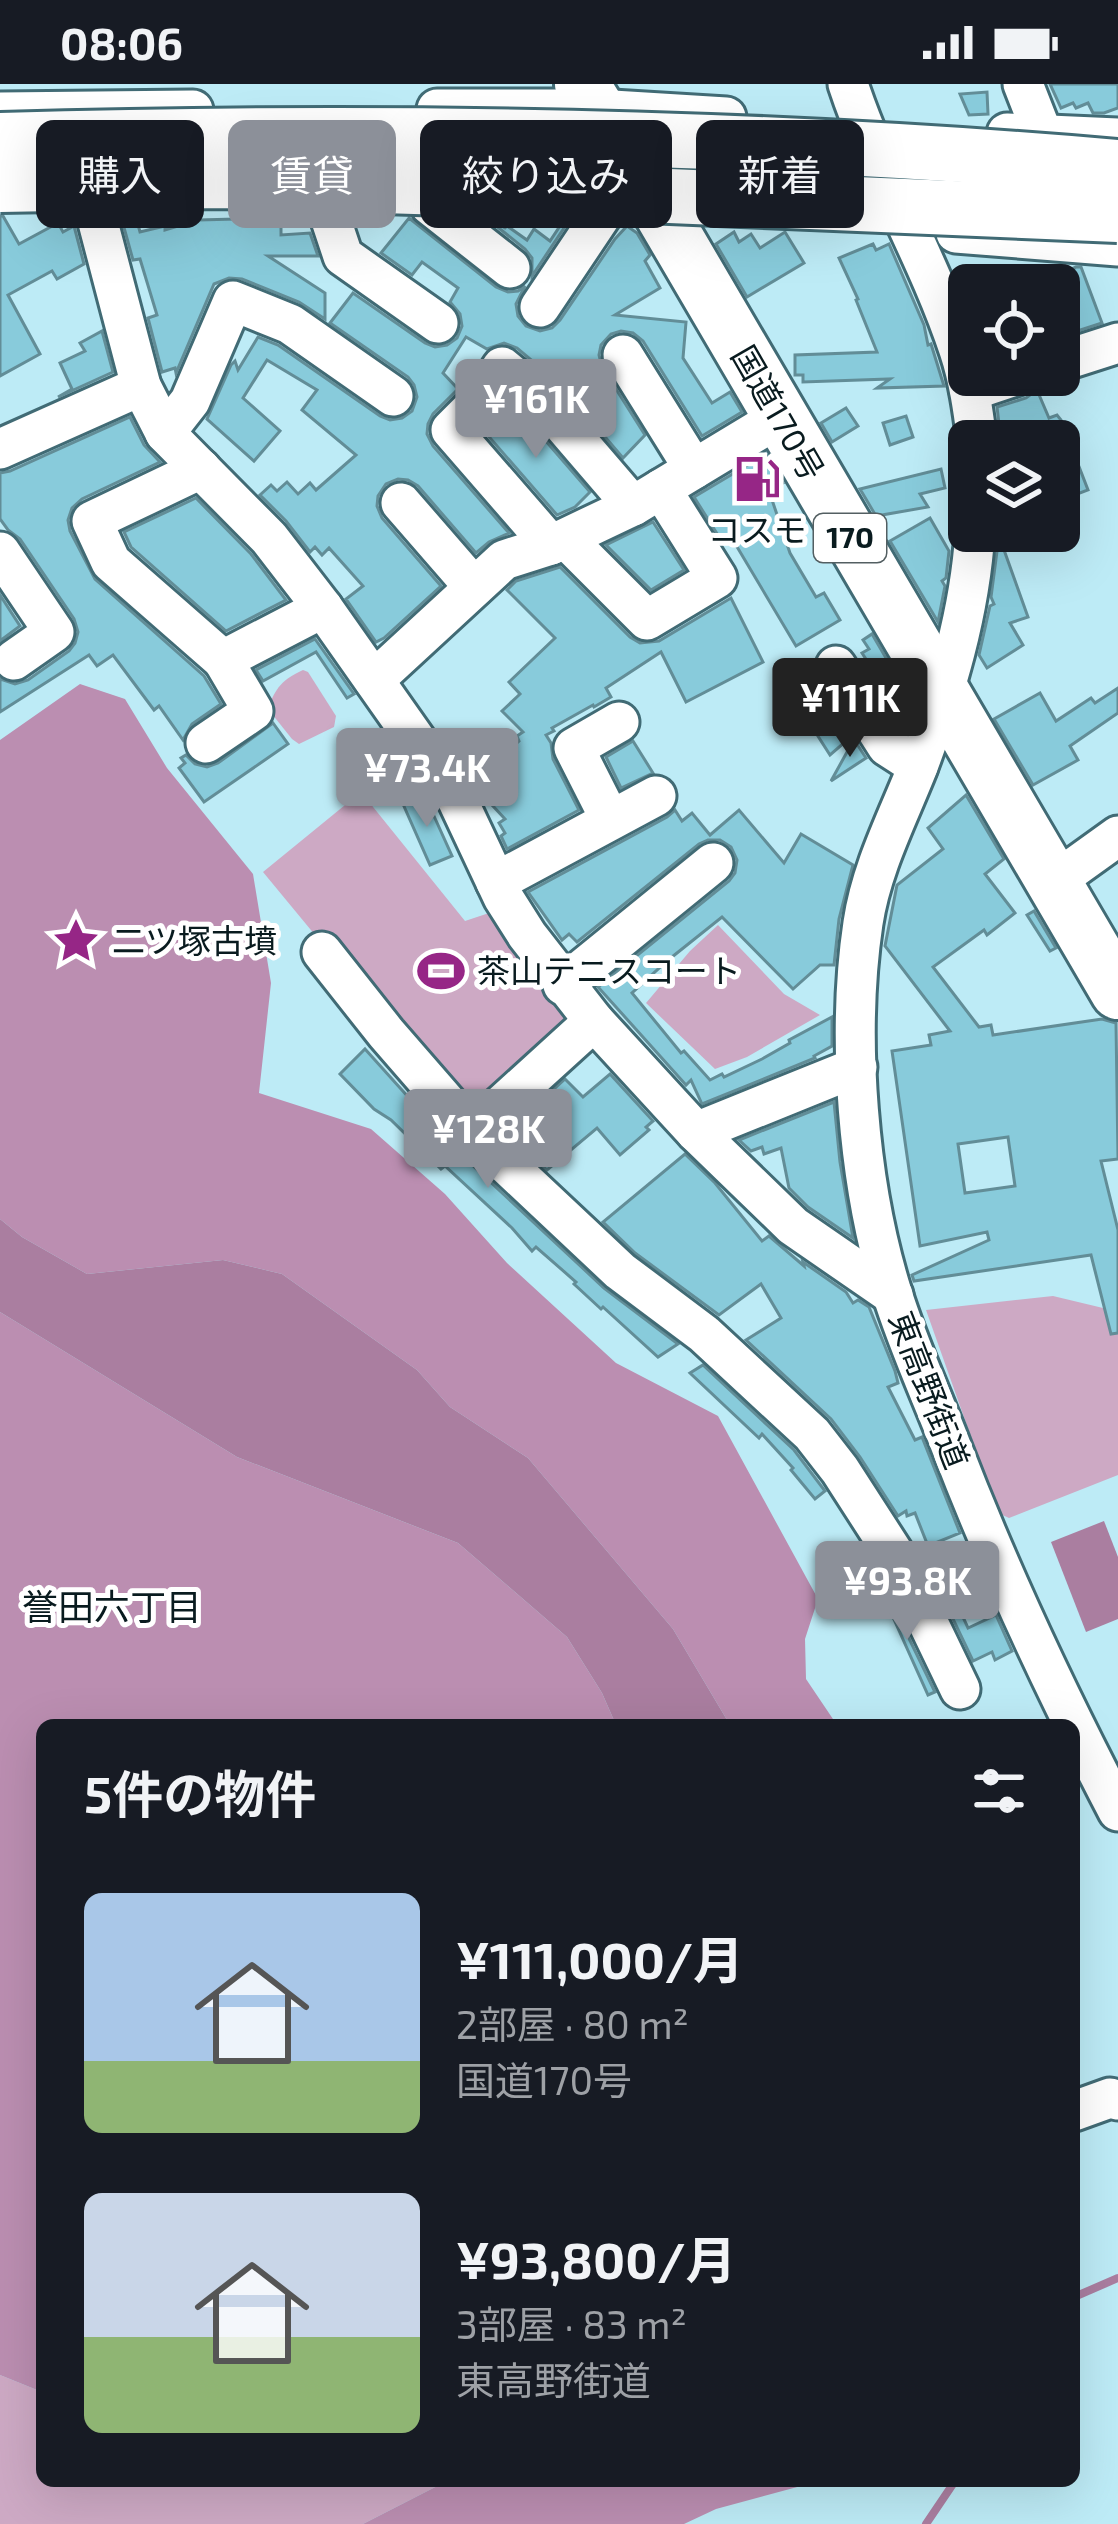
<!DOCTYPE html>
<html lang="ja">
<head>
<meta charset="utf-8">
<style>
  :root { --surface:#171b24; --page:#242831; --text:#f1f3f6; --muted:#9ea1a6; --accent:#8c9099 }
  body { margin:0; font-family:"Exo 2","Noto Sans JP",sans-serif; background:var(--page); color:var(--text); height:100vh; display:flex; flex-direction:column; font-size:45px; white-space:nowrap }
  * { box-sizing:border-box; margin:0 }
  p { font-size:39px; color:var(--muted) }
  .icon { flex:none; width:66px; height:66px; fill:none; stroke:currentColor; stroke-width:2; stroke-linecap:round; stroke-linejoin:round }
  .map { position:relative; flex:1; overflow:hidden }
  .panel { position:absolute; left:36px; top:1635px; width:1044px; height:768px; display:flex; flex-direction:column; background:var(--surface); border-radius:18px; box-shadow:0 12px 48px #0002 }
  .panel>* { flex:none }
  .hud { position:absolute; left:36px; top:36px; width:1047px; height:108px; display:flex; gap:24px }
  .buttons { position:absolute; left:948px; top:180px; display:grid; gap:24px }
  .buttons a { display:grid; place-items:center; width:132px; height:132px; border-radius:18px; background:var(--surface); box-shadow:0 12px 48px #0002; font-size:60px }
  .price { position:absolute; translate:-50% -102px; padding:0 27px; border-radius:12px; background:var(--accent); color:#fff; font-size:39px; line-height:78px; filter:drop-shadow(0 3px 6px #0008) }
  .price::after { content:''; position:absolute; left:50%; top:72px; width:36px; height:27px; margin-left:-18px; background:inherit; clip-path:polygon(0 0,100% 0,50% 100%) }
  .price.selected { background:#222; color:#fff }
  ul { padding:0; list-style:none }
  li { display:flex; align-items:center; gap:36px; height:300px; padding:0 48px }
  li span { display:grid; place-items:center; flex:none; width:336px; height:240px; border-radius:18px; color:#555 }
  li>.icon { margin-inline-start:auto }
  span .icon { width:144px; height:144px; fill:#fffc; stroke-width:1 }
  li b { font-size:51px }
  h2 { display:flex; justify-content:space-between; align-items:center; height:144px; padding:0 48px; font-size:51px }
  .tag { padding:0 42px; border-radius:18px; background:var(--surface); box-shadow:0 12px 48px #0002; font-size:42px; line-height:108px }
  .tag.selected { background:var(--accent); color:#fff }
  .status { display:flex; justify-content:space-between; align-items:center; height:84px; padding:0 60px; background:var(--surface); direction:ltr }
  .status svg { height:33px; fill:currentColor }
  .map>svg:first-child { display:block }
  .green { fill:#cda9c4 }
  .forest { fill:#bb8eb1 }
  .water { fill:#aa7ea0 }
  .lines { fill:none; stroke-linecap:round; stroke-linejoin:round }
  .stream { stroke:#aa7ea0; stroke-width:8 }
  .building { fill:#88cbdb; stroke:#628d97; stroke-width:3; fill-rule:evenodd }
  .minor-casing { stroke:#416b75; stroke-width:45 }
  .highway-casing { stroke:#416b75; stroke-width:60 }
  .minor { stroke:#fff; stroke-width:39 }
  .highway { stroke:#fff; stroke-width:54 }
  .highway-bridge-casing { stroke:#416b75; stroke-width:60; stroke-linecap:butt }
  .highway-bridge { stroke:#fff; stroke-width:54 }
  .labels { text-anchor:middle; stroke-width:10; stroke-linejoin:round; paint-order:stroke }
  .shield { fill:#fff; stroke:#535f62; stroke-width:3 }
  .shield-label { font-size:30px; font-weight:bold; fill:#091b1f }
  .street-label { font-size:33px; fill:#091b1f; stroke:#fff }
  .poi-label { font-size:33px; fill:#091b1f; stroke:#fff; text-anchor:start }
  .neighbourhood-label { font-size:36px; fill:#091b1f; stroke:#fff }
</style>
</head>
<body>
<div class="status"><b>08:06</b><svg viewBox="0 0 49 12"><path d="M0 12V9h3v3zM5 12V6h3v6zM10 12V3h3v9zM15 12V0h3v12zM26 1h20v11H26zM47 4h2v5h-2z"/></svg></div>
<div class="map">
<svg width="1118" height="2440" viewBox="0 0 1118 2440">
  <rect width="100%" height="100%" fill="#bdebf6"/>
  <g class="green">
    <path d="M303,586L308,588L336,632L334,643L299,660L292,655L268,625C275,604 283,595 303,586Z"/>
    <polygon points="361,708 465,837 495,827 573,935 462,1029 263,788"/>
    <polygon points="718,841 784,910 820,931 747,973 715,985 646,919 690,867"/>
    <polygon points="1053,1212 1103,1224 1118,1221 1118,1391 1009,1434 998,1429 926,1226"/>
    <polygon points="0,2291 42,2308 42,2397 447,2397 363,2440 0,2440"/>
  </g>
  <g class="forest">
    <polygon points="80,600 125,615 167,684 253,790 271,899 259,1009 371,1045 445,1110 507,1179 616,1279 718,1332 818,1515 805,1555 806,1595 837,1641 730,1641 673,1545 528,1374 450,1323 417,1286 282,1190 223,1176 87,1190 22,1153 0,1135 0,656"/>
    <polygon points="0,1228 237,1373 458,1459 567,1553 602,1609 616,1641 42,1641 42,2308 0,2291"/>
    <polygon points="447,2397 806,2397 801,2402 716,2425 684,2440 363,2440"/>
  </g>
  <g class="water">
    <polygon points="0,1135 22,1153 87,1190 223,1176 282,1190 417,1286 450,1323 528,1374 673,1545 730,1641 616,1641 602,1609 567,1553 458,1459 237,1373 0,1228"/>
    <polygon points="1104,1437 1118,1473 1118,1535 1086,1548 1051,1458"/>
  </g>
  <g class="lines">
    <g class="stream">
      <polyline points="1074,2213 1118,2194"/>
      <polyline points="926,2440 955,2397"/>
    </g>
  </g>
  <g class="building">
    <polygon points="1050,0 1118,0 1118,24 1104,29 1093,29 1088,19 1076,24 1073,19 1061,24"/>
    <polygon points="987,8 988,30 969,31 960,10"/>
    <polygon points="0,132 3,132 19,160 58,139 63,148 74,142 84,180 57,195 52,187 8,211 40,270 0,292"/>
    <polygon points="281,134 281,151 310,149 318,172 268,172 325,209 325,235 299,218 242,195 229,194 214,200 176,289 175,284 162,288 148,234 157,231 140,175 133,176 123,140 137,137 140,148 165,142 165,146 198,136"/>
    <polygon points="409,134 496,203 508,208 518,207 525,202 516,220 518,232 526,242 540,247 552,244 560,236 615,155 627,142 637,149 650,171 645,177 660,204 615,231 686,238 683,274 712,319 730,308 742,328 702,352 643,257 633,249 621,247 611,250 601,261 599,271 602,283 645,351 623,374 560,300 517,264 504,259 487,265 466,253 443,289 458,305 433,330 428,340 427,350 433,362 509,449 489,458 476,469 418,402 408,396 398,395 386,400 378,412 377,422 382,434 441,502 384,554 376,558 346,515 363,502 329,464 322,471 315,463 310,468 286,437 260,411 271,401 277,407 287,398 298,410 310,399 316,406 356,371 302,326 317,306 267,276 243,314 280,347 254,377 207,335 231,281 235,277 238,286 258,253 278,261 380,332 390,336 402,334 412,327 417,313 414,301 408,293 330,239 353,209 425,259 435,263 447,261 457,254 462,242 460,230 450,218 458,204 422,178 412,191 381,169"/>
    <polygon points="496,139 505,144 507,142 527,156 534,145 550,157 562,139 566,141 532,192 532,174 525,165 495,141"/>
    <polygon points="734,148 739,158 751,150 760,164 785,148 804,179 747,213 716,160"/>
    <polygon points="873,160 876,166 889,160 924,241 928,261 931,260 944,302 877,304 890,295 803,298 803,291 795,291 795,271 877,268 856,216 858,215 839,174"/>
    <polygon points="1076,183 1081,183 1102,239 1059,253 1059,190"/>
    <polygon points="102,247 113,288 58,313 72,305 60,279 85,267 80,259"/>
    <polygon points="1037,306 1049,334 1057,331 1061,336 1088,406 1064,415 1059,416 1059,357 1001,357 997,323 1026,314"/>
    <polygon points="508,319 525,333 590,408 575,423 557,431 484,347"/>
    <polygon points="846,324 858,342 832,358 821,339"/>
    <polygon points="906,332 913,353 890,361 883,339"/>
    <polygon points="130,333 144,361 160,378 82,415 72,424 68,436 70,447 95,495 204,592 221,620 192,640 183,656 159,622 154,626 113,571 97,582 89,571 0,628 0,595 15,600 28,596 69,567 75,559 78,548 74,535 20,455 8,446 0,435 0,389 10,387"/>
    <polygon points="766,370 783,399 769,407 790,469 816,513 824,509 840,536 796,562 730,451 721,456 694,413"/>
    <polygon points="941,385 945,404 920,410 928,423 876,432 860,405"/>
    <polygon points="196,414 251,470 286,516 226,547 131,463 124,448"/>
    <polygon points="930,434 949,467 946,494 942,497 945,502 938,538 890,457"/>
    <polygon points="653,438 684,486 651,506 606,461"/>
    <polygon points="999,452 1028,533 1010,539 1023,561 987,584 979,571 990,522 994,520 991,513"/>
    <polygon points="560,483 630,553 640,559 659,557 731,514 763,578 686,618 661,568 606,604 611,613 594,623 593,621 552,644 554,647 546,651 551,659 553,675 579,726 507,765 501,752 505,749 499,739 505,735 480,708 474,698 519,657 517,652 523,648 502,627 520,610 509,598 555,554 507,506 516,497"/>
    <polygon points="0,511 20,542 0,557"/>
    <polygon points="872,550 914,622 906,646 895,630 900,627 862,569 869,565 863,556"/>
    <polygon points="315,555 354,610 347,614 316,568 263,597 256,586"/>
    <polygon points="808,589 822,612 825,610 852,652 830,671 814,646 810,648 781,606"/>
    <polygon points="1118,604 1118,629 1070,662 1078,676 1033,701 994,635 1040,609 1056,637 1091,614 1095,619"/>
    <polygon points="273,639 288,660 204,718 179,684 185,679 181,674 186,671 195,680 207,683 218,679"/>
    <polygon points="633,657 653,689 621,704 606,673"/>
    <polygon points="855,657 866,674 831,697 852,659"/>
    <polygon points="424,710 452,772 430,781 403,720"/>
    <path d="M966,711L1004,775L985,790L1015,829L987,851L984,846L933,883L979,943L991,941L993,951L1102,935L1116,939L1118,1075L1101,1077L1118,1146V1249L1111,1250L1091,1171L914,1197L912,1191L989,1156L987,1148L920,1162L892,967L931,961L929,951L950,947L885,862L897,801L943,765L928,744ZM1008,1053L1015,1102L965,1109L958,1060Z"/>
    <polygon points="675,726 682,737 692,729 710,751 739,726 784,779 801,750 853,781 839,835 834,881 820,881 793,905 722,833 667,877 632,909 681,969 684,967 710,996 722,990 724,993 762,975 790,959 789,956 832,933 832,962 814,972 815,974 702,1020 691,996 686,1001 598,903 729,797 735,789 737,776 731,763 720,756 708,756 699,760 577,858 569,850 562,856 528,808 667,733"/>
    <polygon points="1034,827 1056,864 1050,867 1027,831"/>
    <polygon points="365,965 455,1065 604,1204 678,1260 658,1273 603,1223 601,1225 574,1200 576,1198 536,1163 532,1167 512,1144 445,1082 441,1085 391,1036 374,1025 340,990"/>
    <polygon points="610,990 653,1037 646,1043 649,1046 620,1071 597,1044 547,1086 507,1048 565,995 583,1013"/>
    <polygon points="834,1018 840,1078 853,1154 808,1123 789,1104 781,1064 764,1070 762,1063 751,1067 739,1056"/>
    <polygon points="685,1070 715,1099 762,1157 769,1152 804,1182 803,1178 846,1208 853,1219 858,1216 869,1223 895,1287 898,1299 888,1303 915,1356 922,1353 960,1449 928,1462 915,1429 907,1432 906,1427 898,1432 860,1373 831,1335 746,1256 781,1234 761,1200 719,1231 635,1169 603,1138"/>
    <polygon points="703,1281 794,1366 825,1407 815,1415 791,1386 793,1384 762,1350 759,1354 690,1289"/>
    <polygon points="932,1466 968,1544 996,1531 1012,1567 995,1576 992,1568 973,1577 923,1472"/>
    <polygon points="885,1505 935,1608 928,1611 892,1531 877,1510"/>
  </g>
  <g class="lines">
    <defs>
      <g id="minor">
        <path d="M848,0C878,91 929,175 959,266C969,296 973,326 977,357"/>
        <polyline points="1023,0 1043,51"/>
        <polyline points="437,25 596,25 726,33"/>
        <polyline points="0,28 193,26"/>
        <polyline points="1007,49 1118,54"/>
        <polyline points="325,118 343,172 438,239"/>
        <polyline points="430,121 510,184"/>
        <polyline points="94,123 141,302 165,349 269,454 323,524 456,713 503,813 527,851 594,937 696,1048 793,1142 893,1211"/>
        <polyline points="956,149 1118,162"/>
        <polyline points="540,223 605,126"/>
        <polyline points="623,271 694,385"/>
        <polyline points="1059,278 1118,259"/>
        <polyline points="970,307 1018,291"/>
        <polyline points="165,349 190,317 233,217 290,240 393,312"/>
        <polyline points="0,365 141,302"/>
        <polyline points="201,385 92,437 111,478 223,576 323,524"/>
        <polyline points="401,419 474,503"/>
        <path d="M975,447C970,529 946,608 917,685C897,735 871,785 863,839C846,952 858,1101 892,1209C908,1261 932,1312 951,1362C999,1487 1056,1608 1118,1727"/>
        <polyline points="566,455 647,536 717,494 661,405"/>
        <polyline points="551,461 451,346 481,316 502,283 542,316 633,422"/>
        <polyline points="0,468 54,548 14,576"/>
        <polyline points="836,582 887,662 918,682"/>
        <polyline points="374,596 504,476 551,461 633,422 780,333"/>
        <polyline points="206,659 253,627 223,576"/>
        <polyline points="610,735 574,664 619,638"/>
        <polyline points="496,798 656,712"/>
        <polyline points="1054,798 1118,752"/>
        <polyline points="322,868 386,949 472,1048 620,1187 704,1250 812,1350 840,1386 898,1476 960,1605"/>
        <polyline points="563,901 713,779"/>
        <polyline points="472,1048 594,937"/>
        <polyline points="696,1048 857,983"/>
        <polyline points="1074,2027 1110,2014 1118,2016"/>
      </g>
      <polyline id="highway" points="582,0 662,130 1118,908"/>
    </defs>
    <use href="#minor" class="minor-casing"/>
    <use href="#highway" class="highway-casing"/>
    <use href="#minor" class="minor"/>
    <use href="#highway" class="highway"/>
    <defs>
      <g id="highway-bridge">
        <path d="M0,56C372,45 747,51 1118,83"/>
        <polyline points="0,101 220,97 575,108 1118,131"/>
      </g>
    </defs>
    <use href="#highway-bridge" class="highway-bridge-casing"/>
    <use href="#highway-bridge" class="highway-bridge"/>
  </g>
  <defs>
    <symbol id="fuel-bare" viewBox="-9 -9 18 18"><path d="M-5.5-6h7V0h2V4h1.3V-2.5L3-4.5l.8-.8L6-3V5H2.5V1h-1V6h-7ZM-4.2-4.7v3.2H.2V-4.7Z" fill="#962686" stroke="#fff" stroke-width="2.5" paint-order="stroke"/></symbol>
    <symbol id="sight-bare" viewBox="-9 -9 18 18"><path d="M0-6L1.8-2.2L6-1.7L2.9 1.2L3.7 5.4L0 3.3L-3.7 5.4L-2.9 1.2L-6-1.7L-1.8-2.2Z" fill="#962686" stroke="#fff" stroke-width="2.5" paint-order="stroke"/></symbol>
    <symbol id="stadium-bare" viewBox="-9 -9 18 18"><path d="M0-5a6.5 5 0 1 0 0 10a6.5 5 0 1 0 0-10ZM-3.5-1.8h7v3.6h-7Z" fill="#962686" stroke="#fff" stroke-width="2.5" paint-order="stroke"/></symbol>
  </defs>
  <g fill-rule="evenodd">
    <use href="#fuel-bare" x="724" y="362" width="66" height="66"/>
    <use href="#sight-bare" x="43" y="824" width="66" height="66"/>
    <use href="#stadium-bare" x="408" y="854" width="66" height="66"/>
  </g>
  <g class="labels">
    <rect class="shield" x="814" y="430" width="72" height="48" rx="9"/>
    <g class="shield-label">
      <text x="850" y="464">170</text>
    </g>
    <g class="street-label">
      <text transform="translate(778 329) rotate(60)" y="12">国道170号</text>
      <text transform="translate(929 1306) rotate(69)" y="12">東高野街道</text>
    </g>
    <g class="poi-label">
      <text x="757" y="458" text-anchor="middle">コスモ</text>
      <text x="112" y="869">二ツ塚古墳</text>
      <text x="477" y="899">茶山テニスコート</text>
    </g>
    <g class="neighbourhood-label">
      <text x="112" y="1536">誉田六丁目</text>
    </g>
  </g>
</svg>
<div class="buttons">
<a><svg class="icon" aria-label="locate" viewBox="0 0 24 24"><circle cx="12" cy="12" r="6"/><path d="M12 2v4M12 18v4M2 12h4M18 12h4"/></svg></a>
<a><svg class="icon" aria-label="layers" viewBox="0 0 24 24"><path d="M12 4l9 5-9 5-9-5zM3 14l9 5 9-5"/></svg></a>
</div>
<b class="price" style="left:536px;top:377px">¥161K</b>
<b class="price selected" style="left:850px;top:676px">¥111K</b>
<b class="price" style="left:427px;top:746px">¥73.4K</b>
<b class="price" style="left:488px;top:1107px">¥128K</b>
<b class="price" style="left:907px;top:1559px">¥93.8K</b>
<div class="hud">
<a class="tag">購入</a>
<a class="tag selected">賃貸</a>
<a class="tag">絞り込み</a>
<a class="tag">新着</a>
</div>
<section class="panel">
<h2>5件の物件<svg class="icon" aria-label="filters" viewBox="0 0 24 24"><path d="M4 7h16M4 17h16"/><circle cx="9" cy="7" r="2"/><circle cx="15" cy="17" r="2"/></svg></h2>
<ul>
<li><span style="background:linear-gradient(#a9c7e8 70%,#8fb573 0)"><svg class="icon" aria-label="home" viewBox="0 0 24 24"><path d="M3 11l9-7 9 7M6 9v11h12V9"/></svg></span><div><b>¥111,000/月</b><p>2部屋 · 80 m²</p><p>国道170号</p></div></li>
<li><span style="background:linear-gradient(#c9d6e8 60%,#8fb573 0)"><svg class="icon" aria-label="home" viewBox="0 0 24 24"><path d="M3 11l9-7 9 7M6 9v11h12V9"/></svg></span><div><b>¥93,800/月</b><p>3部屋 · 83 m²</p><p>東高野街道</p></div></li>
</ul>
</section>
</div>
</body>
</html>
